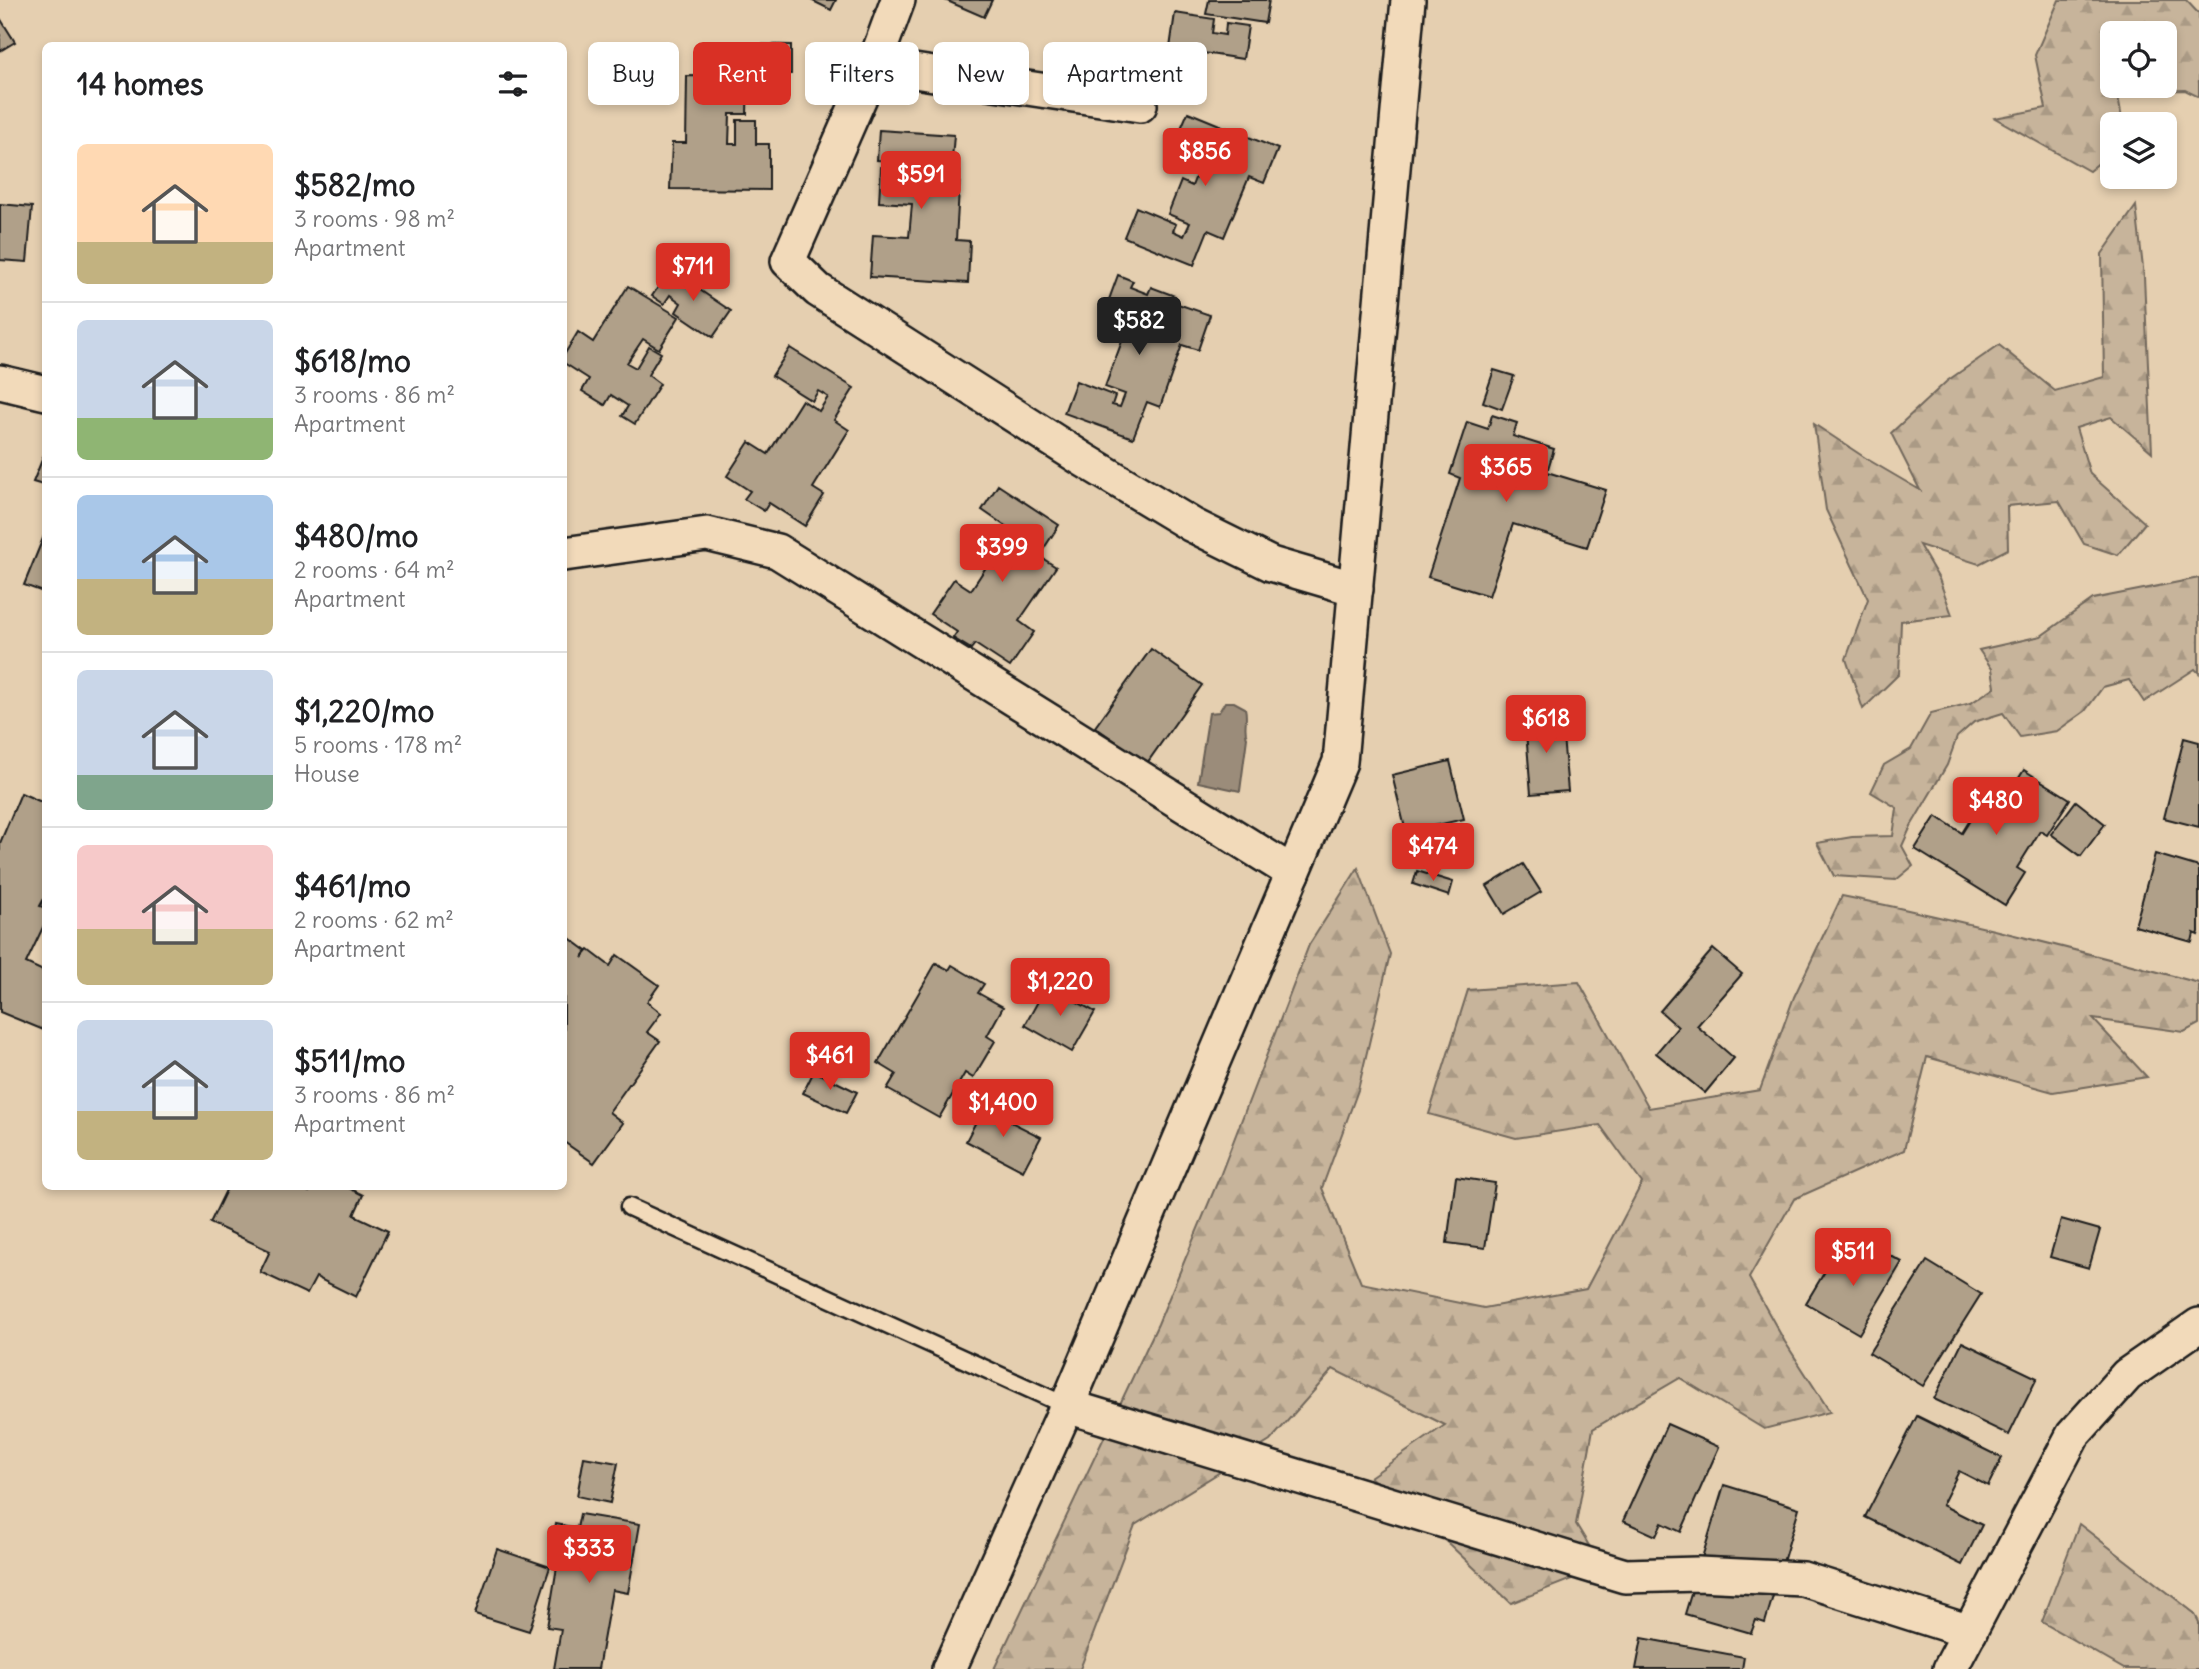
<!DOCTYPE html>
<html lang="en">
<head>
<meta charset="utf-8">
<style>
  :root { --surface:#fff; --page:#f6f6f6; --text:#202124; --muted:#757577; --line:#e0e0e0; --accent:#d93025 }
  body { margin:0; font-family:Delius,sans-serif; background:var(--page); color:var(--text); height:100vh; display:flex; flex-direction:column; font-size:26px; white-space:nowrap }
  * { box-sizing:border-box; margin:0 }
  p { font-size:23px; color:var(--muted) }
  .icon { flex:none; width:38px; height:38px; fill:none; stroke:currentColor; stroke-width:2; stroke-linecap:round; stroke-linejoin:round }
  .map { position:relative; flex:1; overflow:hidden }
  .side { position:absolute; left:42px; top:42px; width:525px; height:1148px; display:flex; flex-direction:column; background:var(--surface); border-radius:10px; box-shadow:0 4px 10px #0003 }
  .side>* { flex:none }
  .hud { position:absolute; left:588px; top:42px; width:665px; height:63px; display:flex; gap:14px }
  .buttons { position:absolute; left:2100px; top:21px; display:grid; gap:14px }
  .buttons a { display:grid; place-items:center; width:77px; height:77px; border-radius:10px; background:var(--surface); box-shadow:0 4px 10px #0003; font-size:35px }
  .price { position:absolute; translate:-50% -60px; padding:0 16px; border-radius:7px; background:var(--accent); color:#fff; font-size:23px; line-height:46px; filter:drop-shadow(0 2px 4px #0008) }
  .price::after { content:''; position:absolute; left:50%; top:42px; width:21px; height:16px; margin-left:-10px; background:inherit; clip-path:polygon(0 0,100% 0,50% 100%) }
  .price.on { background:#222; color:#fff }
  ul { padding:0; list-style:none }
  li { display:flex; align-items:center; gap:21px; height:175px; padding:0 35px }
  li+li { border-top:2px solid var(--line) }
  li span { display:grid; place-items:center; flex:none; width:196px; height:140px; border-radius:10px; color:#555 }
  li>.icon { margin-inline-start:auto }
  span .icon { width:84px; height:84px; fill:#fffc; stroke-width:1 }
  li b { font-size:30px }
  h2 { display:flex; justify-content:space-between; align-items:center; height:84px; padding:0 35px; font-size:30px }
  .tag { padding:0 24px; border-radius:10px; background:var(--surface); box-shadow:0 4px 10px #0003; font-size:24px; line-height:63px }
  .tag.on { background:var(--accent); color:#fff }
  .map>svg:first-child { display:block }
  .forest { fill:url(#forest-firs); stroke:#72685c; stroke-width:2; fill-rule:evenodd }
  .water { fill:#9b8c7a; stroke:#685f54; stroke-width:2 }
  .building { fill:#b0a089; stroke:#1c1c1c; stroke-width:2 }
  .lines { fill:none; stroke-linecap:round; stroke-linejoin:round }
  .lane-casing { stroke:#1c1c1c; stroke-width:21 }
  .street-casing { stroke:#1c1c1c; stroke-width:38 }
  .lane { stroke:#f2daba; stroke-width:16 }
  .street { stroke:#f2daba; stroke-width:33 }
</style>
</head>
<body>
<div class="map">
<svg width="2199" height="1669" viewBox="0 0 2199 1669">
  <defs>
    <pattern id="forest-firs" width="22" height="20" patternUnits="userSpaceOnUse" patternTransform="scale(1.75)"><rect width="22" height="20" fill="#c7b49b"/><path d="M5 1l3.5 6h-7zM16 11l3.5 6h-7z" fill="#aa9a85"/></pattern>
  </defs>
  <rect width="100%" height="100%" fill="#e5cfb0"/>
  <filter id="ink" filterUnits="userSpaceOnUse"><feTurbulence type="fractalNoise" baseFrequency=".0143" numOctaves="2"/><feDisplacementMap in="SourceGraphic" scale="14" xChannelSelector="R" yChannelSelector="G"/><feConvolveMatrix kernelMatrix="1 2 1 2 8 2 1 2 1" color-interpolation-filters="sRGB"/></filter>
  <g filter="url(#ink)">
    <g class="forest">
      <path d="M2059,0H2186L2199,14V97L2185,90L2117,92L2123,124H2112V152L2089,171L1995,118L2046,108L2035,55ZM2165,33V86H2112V33Z"/>
      <polygon points="2136,206 2144,277 2152,452 2111,417 2076,428 2090,474 2145,523 2118,555 2084,544 2059,501 2007,506 2008,549 1979,564 1919,545 1939,579 1952,615 1901,621 1899,674 1863,709 1846,659 1868,599 1826,510 1814,424 1867,459 1920,490 1891,433 1947,381 1999,345 2055,391 2104,377 2102,254"/>
      <polygon points="2199,578 2199,673 2195,669 2144,702 2129,680 2103,687 2085,711 2057,731 2020,737 2003,713 1974,722 1957,737 1947,765 1911,826 1902,846 1913,866 1896,880 1834,876 1817,843 1852,837 1893,836 1897,808 1871,792 1884,765 1911,749 1931,713 1971,703 1995,687 1992,669 1979,650 2041,636 2093,599"/>
      <path d="M1358,868L1390,954L1358,1090L1322,1188L1361,1283L1484,1308L1586,1289L1642,1183L1600,1125L1516,1138L1429,1114L1468,990L1579,982L1649,1108L1760,1090L1794,997L1842,896C1962,920 2081,951 2199,983V1024L2184,1032L2093,1019L2147,1077L2053,1092L1927,1057L1904,1150L1794,1199L1749,1278L1785,1342L1830,1412L1764,1429L1680,1378L1593,1429L1576,1524L1602,1567L1511,1603L1450,1545L1370,1477L1445,1425L1333,1369L1270,1441L1135,1525L1080,1669H994L1158,1324L1220,1176L1309,945Z"/>
      <polygon points="2079,1524 2194,1613 2199,1622 2199,1669 2124,1669 2042,1622"/>
    </g>
    <path class="water" d="M1225,702H1234L1245,708C1248,719 1243,728 1247,738L1240,791L1198,782L1209,713L1219,712Z"/>
    <g class="building">
      <polygon points="811,0 836,0 831,10"/>
      <polygon points="945,0 992,0 984,17"/>
      <polygon points="1209,0 1269,0 1265,23 1206,14"/>
      <polygon points="1175,13 1214,19 1212,33 1225,35 1226,23 1248,26 1243,59 1170,48"/>
      <polygon points="0,18 15,42 0,51"/>
      <polygon points="718,44 791,45 791,74 744,73 743,63 718,63"/>
      <polygon points="687,76 748,77 747,114 730,114 729,144 737,144 737,120 756,120 756,144 769,144 769,190 670,189 672,143 686,143"/>
      <polygon points="1188,112 1278,149 1264,183 1249,177 1224,237 1208,230 1194,265 1124,237 1136,207 1176,224 1173,231 1184,236 1190,223 1168,214 1181,181 1192,186 1203,158 1173,147"/>
      <polygon points="879,130 954,135 951,171 960,172 956,240 970,241 968,283 870,277 873,235 909,237 912,204 879,202 881,167 929,170 931,156 920,155 919,163 877,160"/>
      <polygon points="0,204 32,207 27,262 0,260"/>
      <polygon points="670,270 731,311 713,337 676,312 681,303 670,295 664,304 652,296"/>
      <polygon points="1118,275 1133,281 1130,287 1148,294 1151,287 1175,296 1172,302 1210,315 1198,350 1182,345 1160,407 1147,402 1133,438 1064,413 1076,381 1115,396 1112,405 1120,407 1125,394 1105,387 1128,325 1103,316"/>
      <polygon points="628,286 679,317 659,349 643,339 627,363 636,368 649,346 661,353 648,375 660,384 635,424 622,416 628,406 611,395 605,405 582,391 589,379 564,363 564,355 578,332 593,342"/>
      <polygon points="790,348 854,388 834,420 849,430 813,488 824,495 805,526 769,503 764,511 744,499 750,491 727,476 749,442 768,454 802,400 819,411 828,397 818,391 812,401 772,376"/>
      <polygon points="1494,370 1514,376 1502,409 1483,402"/>
      <polygon points="1492,415 1517,423 1513,436 1554,449 1547,472 1606,490 1587,547 1513,524 1489,596 1428,577 1460,478 1450,474 1467,422 1488,429"/>
      <polygon points="46,450 46,486 33,482"/>
      <polygon points="998,485 1059,525 1039,556 1056,567 1019,621 1034,632 1010,667 975,644 971,649 953,638 957,632 930,614 954,579 971,590 1007,535 1023,545 1030,534 1021,528 1017,534 982,510"/>
      <polygon points="46,531 46,593 24,585"/>
      <polygon points="1151,649 1202,685 1147,763 1095,727"/>
      <polygon points="1561,715 1568,791 1531,794 1525,719"/>
      <polygon points="2184,738 2199,742 2199,827 2164,818"/>
      <polygon points="1450,761 1464,819 1406,832 1392,775"/>
      <polygon points="2024,770 2070,799 2047,835 2040,831 2017,868 2025,873 2005,905 1915,849 1936,816 1962,833 1987,793 2003,803"/>
      <polygon points="21,793 46,804 46,895 40,906 46,908 46,921 26,963 43,971 46,966 46,1031 0,1012 0,843"/>
      <polygon points="2076,801 2105,824 2081,856 2051,834"/>
      <polygon points="2155,854 2199,867 2199,932 2198,935 2194,933 2192,942 2135,926"/>
      <polygon points="1523,864 1541,892 1504,914 1487,886"/>
      <polygon points="1417,871 1453,882 1449,896 1413,884"/>
      <polygon points="564,934 587,951 582,958 589,950 610,966 617,955 659,985 647,1002 661,1013 647,1032 660,1041 609,1112 623,1123 594,1163 564,1142"/>
      <polygon points="1713,949 1742,974 1697,1026 1734,1058 1705,1093 1656,1053 1678,1027 1660,1011"/>
      <polygon points="936,963 949,970 952,965 984,984 978,993 1003,1007 987,1036 995,1041 973,1078 965,1073 939,1118 887,1089 896,1074 878,1063"/>
      <polygon points="1047,985 1095,1012 1072,1052 1025,1025"/>
      <polygon points="814,1071 857,1092 846,1113 803,1093"/>
      <polygon points="983,1108 1041,1137 1023,1171 966,1141"/>
      <polygon points="1456,1177 1495,1183 1485,1248 1447,1243"/>
      <polygon points="228,1186 298,1186 309,1192 312,1186 345,1186 363,1195 354,1215 388,1231 356,1297 316,1277 307,1294 260,1272 270,1251 210,1223"/>
      <polygon points="2061,1219 2100,1230 2089,1268 2050,1257"/>
      <polygon points="1839,1248 1872,1268 1882,1251 1902,1262 1859,1334 1806,1303"/>
      <polygon points="1927,1261 1981,1294 1923,1386 1869,1353"/>
      <polygon points="1962,1342 2037,1378 2009,1435 1934,1399"/>
      <polygon points="1917,1416 2002,1458 1988,1486 1959,1471 1942,1505 1982,1525 1962,1565 1865,1517"/>
      <polygon points="1667,1424 1719,1447 1681,1532 1662,1523 1656,1536 1623,1521"/>
      <polygon points="584,1457 618,1463 610,1503 577,1496"/>
      <polygon points="1724,1485 1799,1508 1765,1623 1756,1620 1751,1633 1685,1614"/>
      <polygon points="580,1514 640,1524 628,1593 612,1590 598,1669 554,1669 561,1629 547,1627 559,1555 550,1554 556,1524 577,1528"/>
      <polygon points="497,1549 550,1567 529,1631 475,1614"/>
      <polygon points="1642,1638 1744,1657 1742,1669 1636,1669"/>
    </g>
    <g class="lines">
      <defs>
        <polyline id="lane" points="629,1207 1067,1406"/>
        <g id="street">
          <polyline points="898,0 874,65 788,261 818,290 1084,460 1192,525 1271,564 1356,589"/>
          <polyline points="874,65 1140,105"/>
          <polyline points="0,382 46,393"/>
          <polyline points="564,554 707,534 777,551 1293,873"/>
          <polyline points="1067,1406 1625,1576 1698,1574 1803,1579 1970,1632"/>
          <polyline points="949,1669 1067,1406 1340,762 1408,0"/>
          <polyline points="1950,1669 2073,1435 2127,1375 2199,1325"/>
        </g>
      </defs>
      <use href="#lane" class="lane-casing"/>
      <use href="#street" class="street-casing"/>
      <use href="#lane" class="lane"/>
      <use href="#street" class="street"/>
    </g>
  </g>
</svg>
<div class="buttons">
<a><svg class="icon" aria-label="locate" viewBox="0 0 24 24"><circle cx="12" cy="12" r="6"/><path d="M12 2v4M12 18v4M2 12h4M18 12h4"/></svg></a>
<a><svg class="icon" aria-label="layers" viewBox="0 0 24 24"><path d="M12 4l9 5-9 5-9-5zM3 14l9 5 9-5"/></svg></a>
</div>
<b class="price" style="left:1205px;top:188px">$856</b>
<b class="price" style="left:921px;top:211px">$591</b>
<b class="price" style="left:693px;top:303px">$711</b>
<b class="price on" style="left:1139px;top:357px">$582</b>
<b class="price" style="left:1506px;top:504px">$365</b>
<b class="price" style="left:1002px;top:584px">$399</b>
<b class="price" style="left:1546px;top:755px">$618</b>
<b class="price" style="left:1996px;top:837px">$480</b>
<b class="price" style="left:1433px;top:883px">$474</b>
<b class="price" style="left:1060px;top:1018px">$1,220</b>
<b class="price" style="left:830px;top:1092px">$461</b>
<b class="price" style="left:1003px;top:1139px">$1,400</b>
<b class="price" style="left:1853px;top:1288px">$511</b>
<b class="price" style="left:589px;top:1585px">$333</b>
<div class="hud">
<a class="tag">Buy</a>
<a class="tag on">Rent</a>
<a class="tag">Filters</a>
<a class="tag">New</a>
<a class="tag">Apartment</a>
</div>
<section class="side">
<h2>14 homes<svg class="icon" aria-label="filters" viewBox="0 0 24 24"><path d="M4 7h16M4 17h16"/><circle cx="9" cy="7" r="2"/><circle cx="15" cy="17" r="2"/></svg></h2>
<ul>
<li><span style="background:linear-gradient(#ffd9b3 70%,#c2b280 0)"><svg class="icon" aria-label="home" viewBox="0 0 24 24"><path d="M3 11l9-7 9 7M6 9v11h12V9"/></svg></span><div><b>$582/mo</b><p>3 rooms · 98 m²</p><p>Apartment</p></div></li>
<li><span style="background:linear-gradient(#c9d6e8 70%,#8fb573 0)"><svg class="icon" aria-label="home" viewBox="0 0 24 24"><path d="M3 11l9-7 9 7M6 9v11h12V9"/></svg></span><div><b>$618/mo</b><p>3 rooms · 86 m²</p><p>Apartment</p></div></li>
<li><span style="background:linear-gradient(#a9c7e8 60%,#c2b280 0)"><svg class="icon" aria-label="home" viewBox="0 0 24 24"><path d="M3 11l9-7 9 7M6 9v11h12V9"/></svg></span><div><b>$480/mo</b><p>2 rooms · 64 m²</p><p>Apartment</p></div></li>
<li><span style="background:linear-gradient(#c9d6e8 75%,#7fa58c 0)"><svg class="icon" aria-label="home" viewBox="0 0 24 24"><path d="M3 11l9-7 9 7M6 9v11h12V9"/></svg></span><div><b>$1,220/mo</b><p>5 rooms · 178 m²</p><p>House</p></div></li>
<li><span style="background:linear-gradient(#f6c9c9 60%,#c2b280 0)"><svg class="icon" aria-label="home" viewBox="0 0 24 24"><path d="M3 11l9-7 9 7M6 9v11h12V9"/></svg></span><div><b>$461/mo</b><p>2 rooms · 62 m²</p><p>Apartment</p></div></li>
<li><span style="background:linear-gradient(#c9d6e8 65%,#c2b280 0)"><svg class="icon" aria-label="home" viewBox="0 0 24 24"><path d="M3 11l9-7 9 7M6 9v11h12V9"/></svg></span><div><b>$511/mo</b><p>3 rooms · 86 m²</p><p>Apartment</p></div></li>
</ul>
</section>
</div>
</body>
</html>
